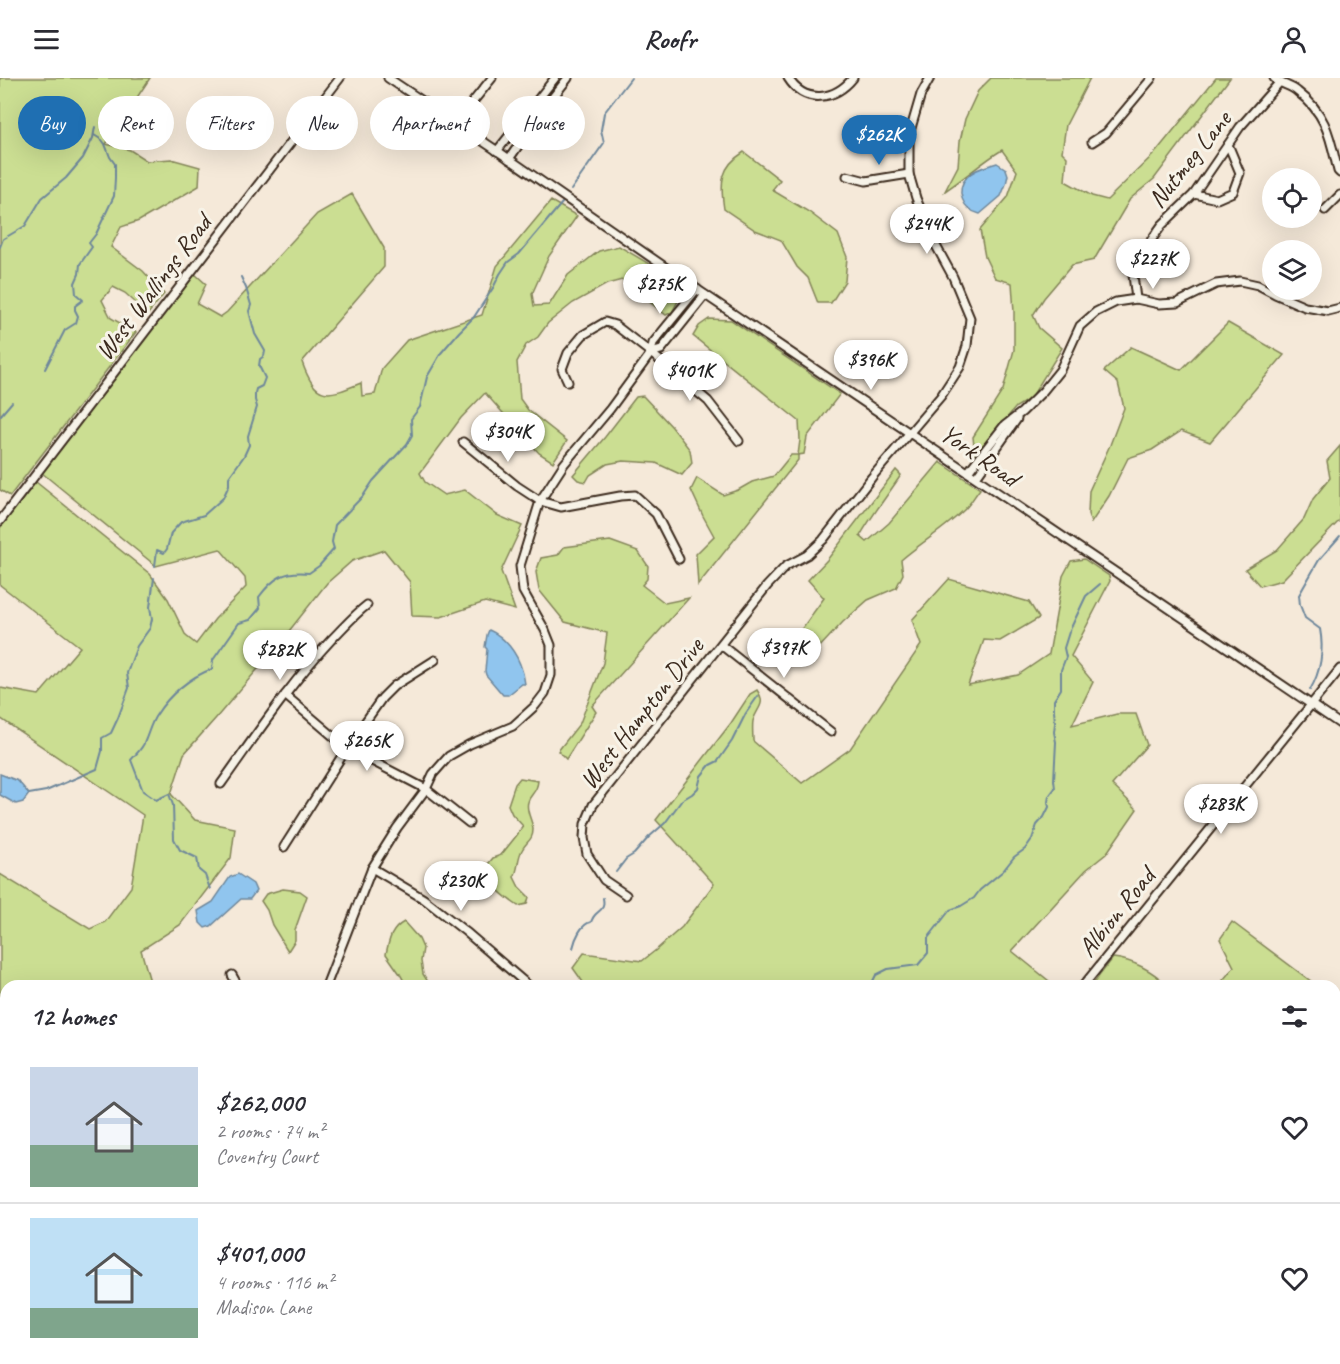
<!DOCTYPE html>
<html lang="en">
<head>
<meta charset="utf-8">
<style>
  :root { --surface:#fff; --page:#f2f2f3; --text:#2b2b33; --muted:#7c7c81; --line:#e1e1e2; --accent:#1f6fb2 }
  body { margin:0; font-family:Caveat,sans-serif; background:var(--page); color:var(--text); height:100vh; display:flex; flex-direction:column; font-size:22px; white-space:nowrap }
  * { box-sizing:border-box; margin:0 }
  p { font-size:20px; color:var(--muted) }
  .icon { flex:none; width:33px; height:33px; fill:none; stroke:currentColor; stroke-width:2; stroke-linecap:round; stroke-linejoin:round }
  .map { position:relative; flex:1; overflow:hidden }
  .drawer { position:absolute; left:0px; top:902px; width:1341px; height:386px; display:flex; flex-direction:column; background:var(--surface); border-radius:18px 18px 0 0; box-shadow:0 6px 24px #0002 }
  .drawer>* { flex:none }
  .guide { position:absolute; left:18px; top:18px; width:600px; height:54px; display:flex; gap:12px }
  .buttons { position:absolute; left:1262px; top:90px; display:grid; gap:12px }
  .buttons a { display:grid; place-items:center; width:60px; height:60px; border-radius:50%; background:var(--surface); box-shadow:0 6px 24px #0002; font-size:30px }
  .price { position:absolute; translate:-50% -51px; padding:0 14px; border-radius:21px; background:#fff; color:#222; font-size:20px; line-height:39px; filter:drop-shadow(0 2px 3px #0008) }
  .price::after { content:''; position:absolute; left:50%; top:36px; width:18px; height:14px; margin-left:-9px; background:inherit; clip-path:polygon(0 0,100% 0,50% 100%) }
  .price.active { background:var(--accent); color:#fff }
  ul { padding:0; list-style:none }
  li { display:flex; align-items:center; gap:18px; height:150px; padding:0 30px }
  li+li { border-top:2px solid var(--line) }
  li span { display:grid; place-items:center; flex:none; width:168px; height:120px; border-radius:0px; color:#555 }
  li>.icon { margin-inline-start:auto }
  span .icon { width:72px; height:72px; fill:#fffc; stroke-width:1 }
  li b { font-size:26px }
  h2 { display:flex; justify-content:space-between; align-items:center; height:72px; padding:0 30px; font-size:26px }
  .chip { padding:0 21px; border-radius:27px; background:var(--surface); box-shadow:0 6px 24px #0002; font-size:21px; line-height:54px }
  .chip.active { background:var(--accent); color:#fff }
  header { display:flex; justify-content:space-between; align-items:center; height:78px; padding:0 30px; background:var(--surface); font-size:27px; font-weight:700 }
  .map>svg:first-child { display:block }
  .green { fill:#cbde92; stroke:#838458; stroke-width:1.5 }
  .water { fill:#90c5ee; stroke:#6e879b; stroke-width:1.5 }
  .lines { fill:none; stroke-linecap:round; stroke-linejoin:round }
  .stream { stroke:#6e879b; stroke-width:2 }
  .minor-casing { stroke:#3b2a1e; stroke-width:11 }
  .minor { stroke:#f7f3e8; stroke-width:7 }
  .labels { text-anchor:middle; stroke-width:6; stroke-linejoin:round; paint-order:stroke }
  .street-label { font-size:26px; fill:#3b2a1e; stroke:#f7f3e8 }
</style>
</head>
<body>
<header><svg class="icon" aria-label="menu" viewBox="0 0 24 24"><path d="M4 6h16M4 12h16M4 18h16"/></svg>Roofr<svg class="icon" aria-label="person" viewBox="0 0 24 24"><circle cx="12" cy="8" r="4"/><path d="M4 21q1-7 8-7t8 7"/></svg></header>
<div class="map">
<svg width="1340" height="1286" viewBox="0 0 1340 1286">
  <rect width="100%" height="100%" fill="#f5e9d9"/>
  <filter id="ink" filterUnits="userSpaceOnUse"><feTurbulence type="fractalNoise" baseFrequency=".0167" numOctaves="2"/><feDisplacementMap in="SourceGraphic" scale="12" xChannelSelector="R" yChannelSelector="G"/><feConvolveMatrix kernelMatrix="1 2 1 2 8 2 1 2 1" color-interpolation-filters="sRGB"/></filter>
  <g filter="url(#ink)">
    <g class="green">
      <polygon points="0,0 150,0 106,66 130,72 147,83 171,81 200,89 199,108 139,143 121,149 111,169 143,193 164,216 148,236 125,215 113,209 102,222 111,240 136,254 10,418 0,412"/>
      <path d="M991,0H1090L1066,47L1062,74L1067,79L1065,103L1092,118L1107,122L1155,75L1216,0H1230L1154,101L1130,121L1094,182L1072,187L1044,220L1033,237L1039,250L1062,270L1031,320L1016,329L975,377L973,359L1003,312L1014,272V234L1012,205L995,200L985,179L980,152L1008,119L1017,93L1002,72C982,84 965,100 945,113L958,88L960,63L965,41L978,13Z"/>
      <path d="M744,74L780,102L772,112L809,134L838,156L847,179L845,203L831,225H818L808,200L797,189L781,162L755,152L724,131C720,105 720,89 744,74Z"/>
      <path d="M352,116L384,170V189L302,284C316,323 327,319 361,305L362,318L375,316L382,290L407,262L482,237L497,188L551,123L577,138L549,178L532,216L534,228L549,227L568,197L599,173L619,168L686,208L672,234L666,237L622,202L607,206L573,225L548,245L538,259L526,267L517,284L520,321L528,332L567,363L553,384L539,375L485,315L461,340L420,395L425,404L444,417L465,412L497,437L522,448L501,493L515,532L485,524L441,539L412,538L410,504L384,472L352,483L327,505L274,572L216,640L184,676L171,716L195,742L235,750L231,780L180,847L141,872L151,907L6,908V997L0,993V796L90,851L105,844L131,809L143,737L0,640V610L39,617L80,569L0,507V450L36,404L150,496L168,521L186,558L196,566L215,541L246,509L245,500L220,471L156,488L42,395L195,196L206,206L197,226L220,239L227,234L317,136Z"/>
      <polygon points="709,241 731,242 840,316 807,359 804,376 798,377 798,382 698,507 696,476 714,458 703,438 691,412 697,400 723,417 738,412 752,404 774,398 791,377 798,377 800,362 799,343 693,258 699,248"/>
      <polygon points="1228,245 1284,277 1210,364 1181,353 1152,372 1128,380 1109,418 1091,445 1088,436 1089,413 1110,367 1124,330 1118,305 1104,293 1131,269 1181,292"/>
      <polygon points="643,318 672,349 690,372 692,385 682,397 656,385 623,383 607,386 590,397 586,404 578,402 573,397 605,359 636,319"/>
      <polygon points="1340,368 1340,442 1282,502 1260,508 1245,491 1277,472 1304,441 1313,421 1330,400 1327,383"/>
      <path d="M940,384L980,411C975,417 971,425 965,431C946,450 922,464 901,482L903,496L896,510L868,522L843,544L803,587L792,586L782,578L824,520L808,502L827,482L896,392L901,397C887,418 872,437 860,458L867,464L889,445Z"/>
      <polygon points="610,463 638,473 648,488 647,501 642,507 665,525 689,520 592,628 596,634 566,681 558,673 580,645 603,585 607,555 565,544 539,512 536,494 541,480 558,477 564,469"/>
      <path d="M1084,481L1109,498L1110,503L1071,578L1093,604L1072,647L1117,636H1136L1147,667L1112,707L1137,731L1106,776L1086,792L1012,873L1054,907H585L573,890L584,875L642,883L656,872L682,849L714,806L656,742L731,645L750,616L757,612C767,627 757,629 753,643C752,649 753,657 753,663L802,705L850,671L921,567L912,542L949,501L1029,524L1039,540L1000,563L984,562L968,607L1018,597L1049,576L1063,498L1071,483Z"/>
      <path d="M520,700L538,703C537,715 530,716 528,724C525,733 533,743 533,752C533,762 526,764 522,772C517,781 519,790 514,799L519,809L529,819L527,826L518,828C505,819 489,807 484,791L493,780L501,777L517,757L523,748L512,736L508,727L515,706Z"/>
      <polygon points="283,811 300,813 307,818 295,852 295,862 288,873 272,847 267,832 261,823 266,816"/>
      <path d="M404,844L419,861L423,870L421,883L423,896L430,907H406L400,896L386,876C389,862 391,851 404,844Z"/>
      <polygon points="1232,844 1316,907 1222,907 1223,902 1234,889 1220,861"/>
      <path d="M1113,880C1133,882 1153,893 1167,907H1092Z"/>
      <polygon points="1335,921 1340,925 1340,1239 1335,1246"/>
      <polygon points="107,1281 191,1281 196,1286 101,1286"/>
      <polygon points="362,1281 537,1281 538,1286 368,1286"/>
      <polygon points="957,1281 1080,1281 1086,1286 961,1286"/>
      <polygon points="1206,1281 1307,1281 1303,1286 1202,1286"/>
    </g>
    <g class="water">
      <path d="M997,85L1006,91L1008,97L1006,106L1001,118L980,136C962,132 955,112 967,99C973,91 988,88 997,85Z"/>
      <path d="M489,552C505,559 517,575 522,592C524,597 524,601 525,606H522L508,617H503L486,597L485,593L487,571L485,569L487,557Z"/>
      <polygon points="0,696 18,703 29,716 23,724 16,726 0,717"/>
      <polygon points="238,796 253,806 256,813 250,821 241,821 211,848 205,850 200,845 198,833 213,824 230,799"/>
    </g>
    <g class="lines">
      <g class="stream">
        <polyline points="571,112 604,65 601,52 604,35 631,0"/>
        <polyline points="0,169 3,161 25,148 42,120 66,100 83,80 93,60 95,49"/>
        <polyline points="45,291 65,252 76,245 78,238 75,232 75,228 83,222 76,216 75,205 79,196 80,186 92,169 89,165 96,156 114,118 115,100 115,86 110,79 105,66 102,62 94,57"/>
        <polyline points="0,338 12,324"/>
        <polyline points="155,488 157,472 164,475 167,471 171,455 181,444 204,437 223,420 229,407 229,399 244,378 249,367 248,358 257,329 255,322 255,315 256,311 262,308 265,300 259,288 260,281 264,278 265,273 255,256 249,233 251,227 246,210 241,199"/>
        <path d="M1310,612C1321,593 1324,573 1320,551L1305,540L1300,527L1299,517L1319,482L1340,458"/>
        <polyline points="29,716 46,713 97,691 102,673 102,660 111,655 118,640 129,610 127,595 137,568 150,550 152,541 150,529 154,500"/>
        <polyline points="616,794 626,781 634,776 649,759 665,745 682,722 692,716 698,710 701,698 710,687 718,683 732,663 746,635 758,618"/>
        <path d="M210,811L205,797L199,792L197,780L180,772L174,761L173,727L169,716L156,722L143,713L131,682C136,676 143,670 145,663C149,654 151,644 157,636C169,617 190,599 212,591L213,582L239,545L250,542L260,530L259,519C273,500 285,492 309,495L319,488L334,471L332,464L335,447L363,418L373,403L407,366L412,357L411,341L420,329L427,299L441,275L459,254L474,239L493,210L500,196L508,184L519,176L562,125"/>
        <path d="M573,870C575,861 581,846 591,844C592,842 593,839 595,837C601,831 605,831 603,820"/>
        <polyline points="875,908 872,905 876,897 888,891 918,887 928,875 928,860 950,832 961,828 974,820 980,812 1003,793 1014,779 1025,771 1032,761 1037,747 1044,739 1049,729 1048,724 1049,718 1055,710 1054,702 1056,664 1054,654 1055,645 1054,632 1054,622 1061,611 1061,592 1066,579 1064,570 1069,554 1086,518 1100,506"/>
        <polyline points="458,1286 461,1282 468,1281"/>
      </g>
      <defs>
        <g id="minor">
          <polyline points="388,0 502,76 701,214 1340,646"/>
          <path d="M788,0C805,27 835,22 853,0"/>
          <path d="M1274,0C1281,7 1291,7 1298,14C1327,36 1330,60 1338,93L1340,95"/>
          <polyline points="455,46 492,0"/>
          <polyline points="1092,64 1106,55 1152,0"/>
          <polyline points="497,73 555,0"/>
          <polyline points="509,81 543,32 568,0"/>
          <polyline points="847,98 866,103 909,96"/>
          <polyline points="1194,116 1217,121 1233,114 1240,95 1230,71 1228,67"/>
          <polyline points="1325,132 1340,117"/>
          <polyline points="1136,221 1133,197 1140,178 1162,147 1194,116 1240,49 1279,5"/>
          <polyline points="651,275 661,272 705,217"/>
          <polyline points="568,304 562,291 568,275 583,257 605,244 615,247 651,275 708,323 739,363"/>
          <polyline points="463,364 517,408 540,423 561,429 620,418 635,417 656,436 679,481"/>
          <polyline points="968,394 1004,348 1022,334 1043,313 1060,292 1080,248 1096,234 1116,224 1136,221 1159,226 1177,225 1216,206 1240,203 1258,207 1275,216 1305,229 1328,233 1340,230"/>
          <polyline points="976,399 1017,341"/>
          <polyline points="0,443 340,0"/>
          <polyline points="721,567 831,654"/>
          <polyline points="285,617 347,670 426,711 469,745"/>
          <path d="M221,706C256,657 290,606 331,562C343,550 354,537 367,527"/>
          <polyline points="284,769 347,670 382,620 394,608 435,582"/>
          <polyline points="372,790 424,821 466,854 529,908"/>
          <polyline points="626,817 604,802 587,776 584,760 585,746 593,727 767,508 786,488 807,477 823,462 872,399 941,318 960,289 967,268 970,240 953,199 934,164 916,120 909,96 909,57 921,16 930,0"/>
          <polyline points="232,897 238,908"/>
          <polyline points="326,908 372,790 397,750 426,711 433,696 449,678 470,666 513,648 535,628 545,615 551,597 551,567 545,552 523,513 520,488 540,423 564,386 610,331 651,275 653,265 697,211"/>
          <polyline points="1083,908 1340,591"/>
          <polyline points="0,1231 6,1235"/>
          <polyline points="270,1281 276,1286"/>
          <polyline points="31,1286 34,1281"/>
          <polyline points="776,1286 780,1281"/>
        </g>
      </defs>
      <use href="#minor" class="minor-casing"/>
      <use href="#minor" class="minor"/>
    </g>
  </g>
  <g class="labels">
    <g class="street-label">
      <text transform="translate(1189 81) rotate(-51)" y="9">Nutmeg Lane</text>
      <text transform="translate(153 209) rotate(-53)" y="9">West Wallings Road</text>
      <text transform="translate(980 377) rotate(35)" y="9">York Road</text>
      <text transform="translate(641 635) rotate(-52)" y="9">West Hampton Drive</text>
      <text transform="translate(1116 834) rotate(-51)" y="9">Albion Road</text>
    </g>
  </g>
</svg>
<div class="buttons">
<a><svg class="icon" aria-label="locate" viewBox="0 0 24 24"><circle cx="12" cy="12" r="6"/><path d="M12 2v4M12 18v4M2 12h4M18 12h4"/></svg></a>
<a><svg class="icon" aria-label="layers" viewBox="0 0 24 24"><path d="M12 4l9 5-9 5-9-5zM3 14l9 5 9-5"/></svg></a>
</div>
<b class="price active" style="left:879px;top:88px">$262K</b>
<b class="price" style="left:927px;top:177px">$244K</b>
<b class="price" style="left:1153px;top:212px">$227K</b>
<b class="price" style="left:660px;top:237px">$275K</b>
<b class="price" style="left:871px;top:313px">$396K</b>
<b class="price" style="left:690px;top:324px">$401K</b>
<b class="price" style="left:508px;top:385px">$304K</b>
<b class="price" style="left:784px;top:601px">$397K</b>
<b class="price" style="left:280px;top:603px">$282K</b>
<b class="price" style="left:367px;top:694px">$265K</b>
<b class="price" style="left:1221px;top:757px">$283K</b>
<b class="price" style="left:461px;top:834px">$230K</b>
<div class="guide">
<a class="chip active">Buy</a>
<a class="chip">Rent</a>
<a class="chip">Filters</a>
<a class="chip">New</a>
<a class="chip">Apartment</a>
<a class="chip">House</a>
</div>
<section class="drawer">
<h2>12 homes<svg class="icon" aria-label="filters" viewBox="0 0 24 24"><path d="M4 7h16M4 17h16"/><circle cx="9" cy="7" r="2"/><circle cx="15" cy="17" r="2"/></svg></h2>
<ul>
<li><span style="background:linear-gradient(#c9d6e8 65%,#7fa58c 0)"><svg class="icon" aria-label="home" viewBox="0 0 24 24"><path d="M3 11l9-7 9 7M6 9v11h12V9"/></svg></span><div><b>$262,000</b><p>2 rooms · 74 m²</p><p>Coventry Court</p></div><svg class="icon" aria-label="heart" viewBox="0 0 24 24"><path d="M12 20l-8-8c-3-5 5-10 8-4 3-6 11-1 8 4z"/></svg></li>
<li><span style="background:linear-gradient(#bfe0f5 75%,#7fa58c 0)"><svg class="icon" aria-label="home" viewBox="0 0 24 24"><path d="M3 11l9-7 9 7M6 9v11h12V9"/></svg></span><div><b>$401,000</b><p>4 rooms · 116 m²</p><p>Madison Lane</p></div><svg class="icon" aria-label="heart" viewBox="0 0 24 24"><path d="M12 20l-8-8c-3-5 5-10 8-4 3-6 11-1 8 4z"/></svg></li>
</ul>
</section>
</div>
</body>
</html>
